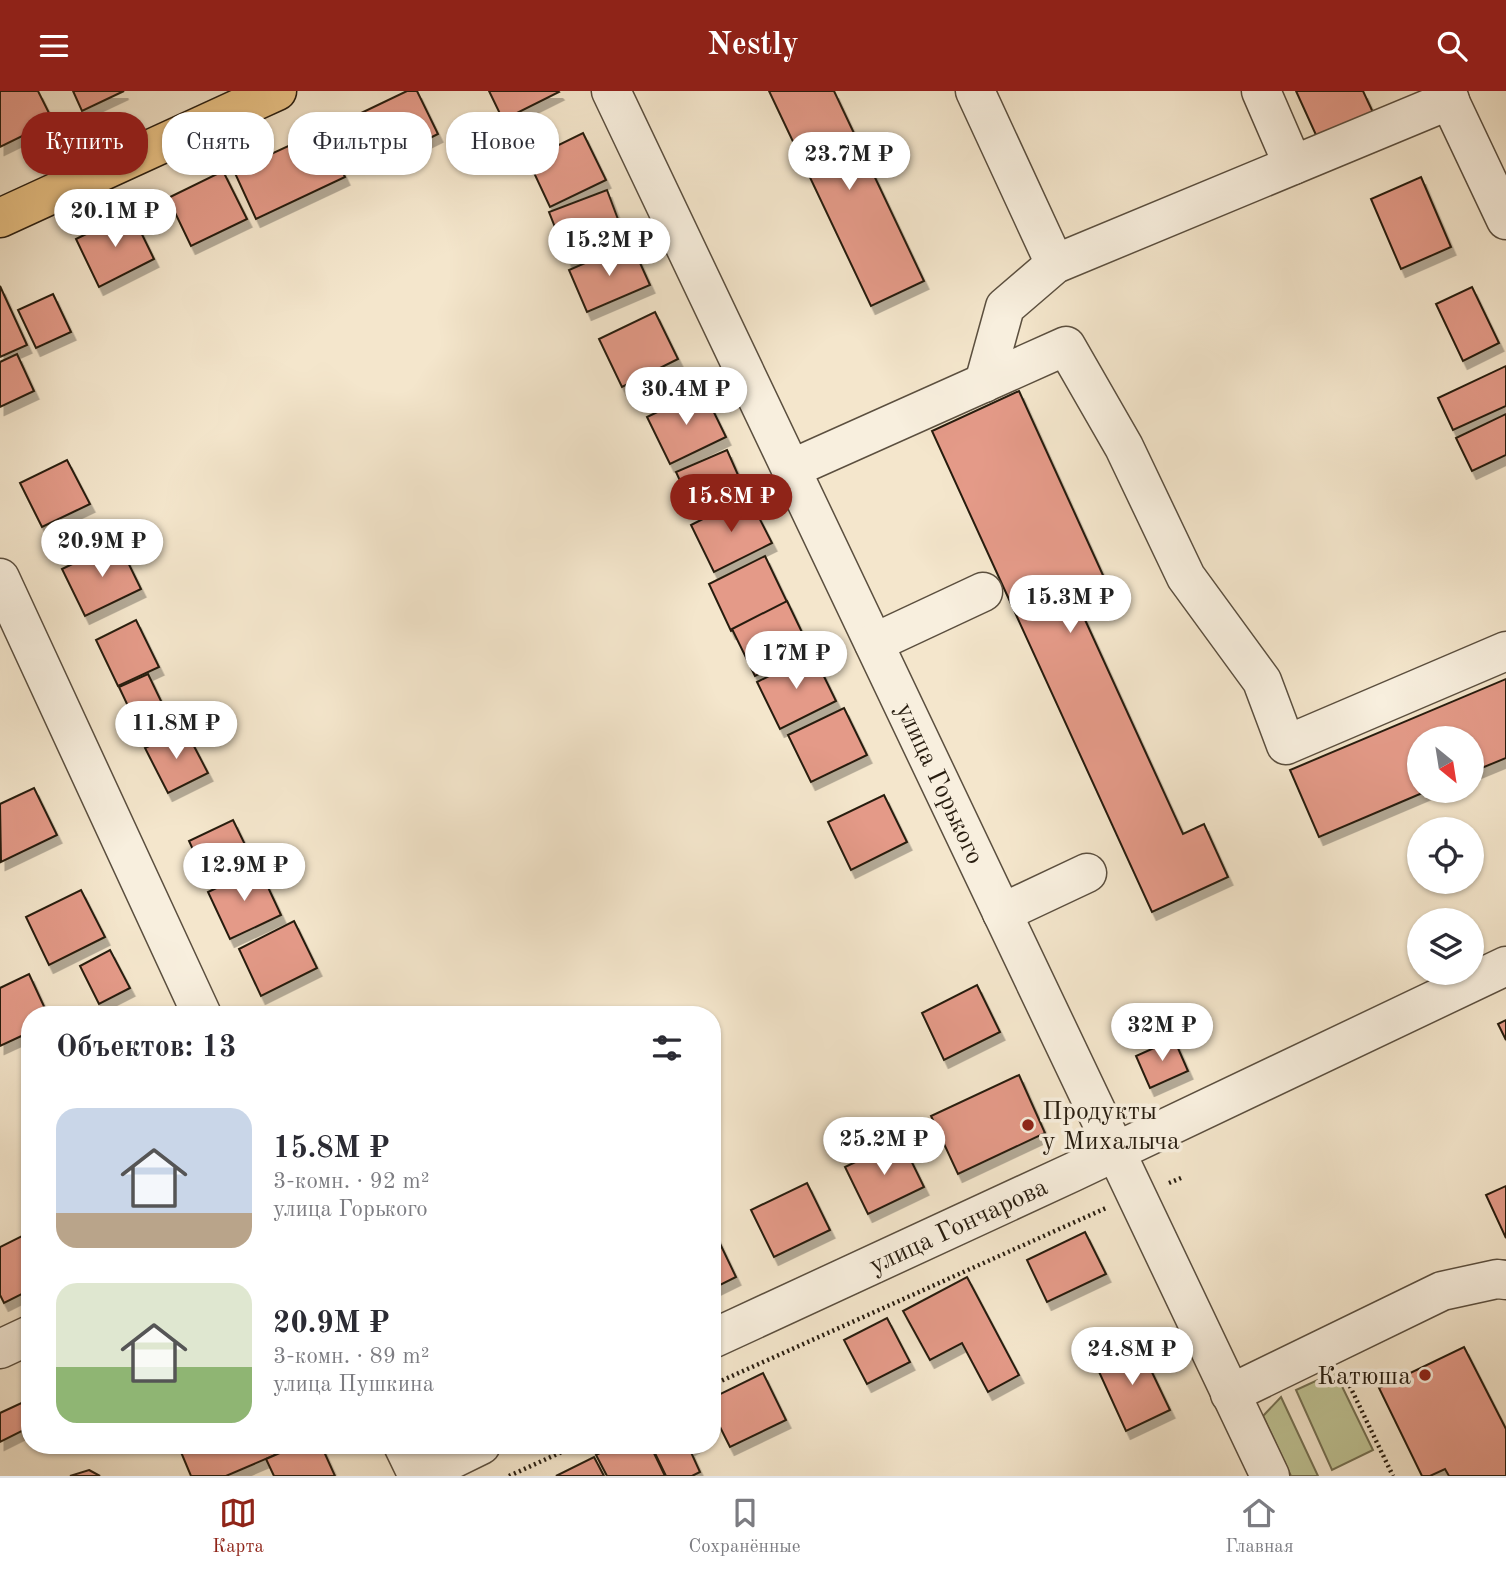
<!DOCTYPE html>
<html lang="ru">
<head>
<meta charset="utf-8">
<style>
  :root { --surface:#fff; --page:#f7f7f7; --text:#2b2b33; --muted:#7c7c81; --line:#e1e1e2; --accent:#8f2418 }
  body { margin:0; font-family:"Old Standard TT",serif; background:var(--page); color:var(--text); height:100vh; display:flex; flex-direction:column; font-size:26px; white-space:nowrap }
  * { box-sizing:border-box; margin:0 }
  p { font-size:23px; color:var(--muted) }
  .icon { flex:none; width:38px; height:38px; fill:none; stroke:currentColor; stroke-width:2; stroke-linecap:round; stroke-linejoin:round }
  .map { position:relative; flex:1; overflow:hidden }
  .panel { position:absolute; left:21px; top:915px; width:700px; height:448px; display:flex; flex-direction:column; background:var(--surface); border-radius:28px; box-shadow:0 2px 5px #0004 }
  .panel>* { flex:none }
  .banner { position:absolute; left:21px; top:21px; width:700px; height:63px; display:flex; gap:14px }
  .needle { width:46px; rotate:150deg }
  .controls { position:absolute; left:1407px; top:635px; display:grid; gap:14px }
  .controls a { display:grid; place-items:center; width:77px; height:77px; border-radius:50%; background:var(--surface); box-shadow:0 2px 5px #0004; font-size:35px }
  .price { position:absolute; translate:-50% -60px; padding:0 16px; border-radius:24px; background:#fff; color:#222; font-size:23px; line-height:46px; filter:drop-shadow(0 2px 4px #0008) }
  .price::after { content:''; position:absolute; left:50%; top:42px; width:21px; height:16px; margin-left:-10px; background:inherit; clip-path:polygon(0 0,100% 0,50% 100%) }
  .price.on { background:var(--accent); color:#fff }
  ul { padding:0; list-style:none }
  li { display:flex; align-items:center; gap:21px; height:175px; padding:0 35px }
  li span { display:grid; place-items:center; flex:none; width:196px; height:140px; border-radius:21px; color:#555 }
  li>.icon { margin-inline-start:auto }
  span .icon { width:84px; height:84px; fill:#fffc; stroke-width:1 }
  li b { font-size:30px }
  h2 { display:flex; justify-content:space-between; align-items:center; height:84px; padding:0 35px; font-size:30px }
  .tag { padding:0 24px; border-radius:28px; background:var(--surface); box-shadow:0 2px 5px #0004; font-size:24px; line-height:63px }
  .tag.on { background:var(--accent); color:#fff }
  header { display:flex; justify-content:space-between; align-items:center; height:91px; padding:0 35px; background:var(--accent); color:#fff; font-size:32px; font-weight:800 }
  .tab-bar { display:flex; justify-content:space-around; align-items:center; height:98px; border-top:2px solid var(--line); background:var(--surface); font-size:19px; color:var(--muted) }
  .tab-bar a { display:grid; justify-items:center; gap:4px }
  .tab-bar .on { color:var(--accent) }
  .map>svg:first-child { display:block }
  .green { fill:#bfc495; stroke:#747052; stroke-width:2 }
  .building { fill:#e49a88; stroke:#281d10; stroke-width:2; filter:url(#shadow) }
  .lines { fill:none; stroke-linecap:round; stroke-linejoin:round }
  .minor-casing { stroke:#5b4f3f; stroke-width:41 }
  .major-casing { stroke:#281d10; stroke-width:41 }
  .path { stroke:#281d10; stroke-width:4.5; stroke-dasharray:2 3.5; stroke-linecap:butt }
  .minor { stroke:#f8efde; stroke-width:38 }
  .major { stroke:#eac386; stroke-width:38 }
  .poi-dot { fill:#8f2418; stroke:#f8efde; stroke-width:2.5 }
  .labels { text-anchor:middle; stroke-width:7; stroke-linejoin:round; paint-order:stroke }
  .street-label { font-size:26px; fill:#281d10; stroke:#f8efde }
  .poi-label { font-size:26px; fill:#281d10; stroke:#f8efde; text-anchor:start }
</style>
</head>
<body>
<header><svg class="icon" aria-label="menu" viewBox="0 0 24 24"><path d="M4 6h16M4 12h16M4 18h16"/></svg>Nestly<svg class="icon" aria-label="search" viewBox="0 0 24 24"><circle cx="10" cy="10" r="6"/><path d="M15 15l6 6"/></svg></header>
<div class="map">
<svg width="1506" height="1385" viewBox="0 0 1506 1385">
  <defs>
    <filter id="shadow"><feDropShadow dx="4.5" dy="8" stdDeviation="0" flood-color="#0004"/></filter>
  </defs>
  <rect width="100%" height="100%" fill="#f4e6cc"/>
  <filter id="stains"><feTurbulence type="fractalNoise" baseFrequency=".00286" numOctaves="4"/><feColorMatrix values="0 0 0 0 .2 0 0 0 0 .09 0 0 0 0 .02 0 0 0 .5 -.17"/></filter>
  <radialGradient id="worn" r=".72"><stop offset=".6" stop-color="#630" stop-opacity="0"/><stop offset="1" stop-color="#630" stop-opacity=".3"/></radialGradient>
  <g class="green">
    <polygon points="1335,1281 1373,1359 1332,1379 1296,1299"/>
    <polygon points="1281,1306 1318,1385 1291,1385 1263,1325"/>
  </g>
  <g class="building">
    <polygon points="0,0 38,0 53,30 0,56"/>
    <polygon points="73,0 124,0 82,20"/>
    <polygon points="407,0 417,0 438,43 382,71 359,23"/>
    <polygon points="489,0 558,0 559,1 503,29"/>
    <polygon points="769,0 834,0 924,190 871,215"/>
    <polygon points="1296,0 1363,0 1377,30 1321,55"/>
    <polygon points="323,39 345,86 256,128 234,80"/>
    <polygon points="583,42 606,89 550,116 528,69"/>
    <polygon points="223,80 247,128 191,155 168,107"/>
    <polygon points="1421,86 1451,156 1401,178 1371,108"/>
    <polygon points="607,99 625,147 568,169 549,121"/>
    <polygon points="131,121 154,168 99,196 76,148"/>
    <polygon points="631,152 650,194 587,221 569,179"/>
    <polygon points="0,195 27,254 0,266"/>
    <polygon points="1472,196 1499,252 1463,270 1436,213"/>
    <polygon points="53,203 71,241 36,257 18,219"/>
    <polygon points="655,221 678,268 622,296 599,248"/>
    <polygon points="17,263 34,300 0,316 0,271"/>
    <polygon points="1506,275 1506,315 1453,339 1438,307"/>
    <polygon points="703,299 726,346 670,373 647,326"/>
    <polygon points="1019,300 1107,493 1075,507 1183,743 1204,733 1228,786 1152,821 932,340"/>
    <polygon points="1506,323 1506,364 1472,380 1456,347"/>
    <polygon points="727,359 742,393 692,416 676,381"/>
    <polygon points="67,369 90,413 42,436 20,392"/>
    <polygon points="748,405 772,452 714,481 691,434"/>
    <polygon points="118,451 141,498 85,525 62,478"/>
    <polygon points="765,465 788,513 731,540 709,493"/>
    <polygon points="787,510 810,558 755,585 732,538"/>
    <polygon points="136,529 159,576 118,595 96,549"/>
    <polygon points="813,563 836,610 780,638 757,591"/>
    <polygon points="148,583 173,635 144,649 119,596"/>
    <polygon points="1506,588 1506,667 1472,681 1472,648 1419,648 1419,700 1427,700 1319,746 1290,679"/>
    <polygon points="844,617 867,664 811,691 788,644"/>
    <polygon points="185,638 208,682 168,702 145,657"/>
    <polygon points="34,697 57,744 1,771 0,713"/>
    <polygon points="884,704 907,751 851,779 828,731"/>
    <polygon points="233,729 253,770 208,791 189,750"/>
    <polygon points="259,777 281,824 230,848 208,801"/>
    <polygon points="81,799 105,846 49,874 26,826"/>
    <polygon points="294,830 317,877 261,905 239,858"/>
    <polygon points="110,859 130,897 99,913 80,875"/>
    <polygon points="29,883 48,924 30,924 30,941 0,955 0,897"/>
    <polygon points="977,894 1000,941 944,969 922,922"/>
    <polygon points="1506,929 1506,949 1498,933"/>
    <polygon points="1174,948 1188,980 1150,997 1136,965"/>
    <polygon points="1019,984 1045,1042 958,1083 931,1025"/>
    <polygon points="901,1049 924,1096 868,1123 845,1076"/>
    <polygon points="807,1092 830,1139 774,1166 751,1119"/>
    <polygon points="1506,1095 1506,1147 1486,1104"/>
    <polygon points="712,1136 736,1186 712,1198"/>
    <polygon points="30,1141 30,1199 4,1212 0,1204 0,1156"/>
    <polygon points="1085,1141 1106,1183 1047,1211 1027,1169"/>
    <polygon points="967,1186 1019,1284 988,1301 962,1252 930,1269 903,1220"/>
    <polygon points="887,1227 910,1271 867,1293 844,1249"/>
    <polygon points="1138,1252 1170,1319 1126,1340 1095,1272"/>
    <polygon points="1464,1256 1506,1338 1506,1385 1449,1385 1445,1378 1430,1385 1422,1385 1379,1297"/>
    <polygon points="763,1282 786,1329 730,1356 712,1320 712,1307"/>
    <polygon points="30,1308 30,1336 0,1351 0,1322"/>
    <polygon points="178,1354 298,1354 226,1385 191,1385"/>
    <polygon points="298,1354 321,1354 335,1385 274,1385 266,1368"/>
    <polygon points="615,1354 650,1354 665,1385 607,1385 596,1364"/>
    <polygon points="651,1354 694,1354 689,1357 700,1381 692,1385 666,1385"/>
    <polygon points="594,1366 604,1385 556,1385"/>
    <polygon points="89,1379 100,1385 70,1385"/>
  </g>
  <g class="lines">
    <defs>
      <g id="minor">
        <polyline points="611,0 1270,1385"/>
        <polyline points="975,0 1055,173"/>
        <polyline points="1261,0 1293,74"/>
        <polyline points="1445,0 1506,129"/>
        <polyline points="984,292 1005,216 1055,173 1450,9"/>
        <polyline points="791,378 1066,255 1124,356 1186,486 1262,590 1286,654 1506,560"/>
        <polyline points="0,487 202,924"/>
        <polyline points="874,552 983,501"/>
        <polyline points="1002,822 1087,782"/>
        <polyline points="712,1248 1073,1081 1506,875"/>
        <polyline points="0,1258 30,1244"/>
        <polyline points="1230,1303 1442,1200 1497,1188 1506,1189"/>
        <polyline points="403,1354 418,1385"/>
        <polyline points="418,1385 481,1354"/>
      </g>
      <polyline id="major" points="0,127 277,0"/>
    </defs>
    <use href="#minor" class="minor-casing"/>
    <use href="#major" class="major-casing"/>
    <g class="path">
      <polyline points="1169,1092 1181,1087"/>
      <polyline points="1345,1285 1393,1385"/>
      <polyline points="712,1294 1106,1117"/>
      <polyline points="509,1385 577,1354"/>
    </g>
    <use href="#minor" class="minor"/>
    <use href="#major" class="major"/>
  </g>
  <g class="poi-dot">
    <circle cx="1028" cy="1034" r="7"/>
    <circle cx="1425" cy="1284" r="7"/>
  </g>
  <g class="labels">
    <g class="street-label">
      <text transform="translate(941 692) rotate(65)" y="9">улица Горького</text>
      <text transform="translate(958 1134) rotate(-25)" y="9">улица Гончарова</text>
    </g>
    <g class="poi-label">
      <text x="1042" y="1028">Продукты<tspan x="1042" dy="30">у Михалыча</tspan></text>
      <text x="1411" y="1293" text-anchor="end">Катюша</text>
    </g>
  </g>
  <rect width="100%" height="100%" filter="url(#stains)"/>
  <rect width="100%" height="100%" fill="url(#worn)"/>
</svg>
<div class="controls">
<a><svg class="needle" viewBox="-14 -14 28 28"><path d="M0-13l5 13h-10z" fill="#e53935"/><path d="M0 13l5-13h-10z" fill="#7c7c81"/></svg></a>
<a><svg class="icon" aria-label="locate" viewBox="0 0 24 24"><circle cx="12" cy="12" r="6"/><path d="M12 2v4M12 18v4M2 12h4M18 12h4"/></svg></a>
<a><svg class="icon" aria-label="layers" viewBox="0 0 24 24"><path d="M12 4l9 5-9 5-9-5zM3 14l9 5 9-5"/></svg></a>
</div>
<b class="price" style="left:849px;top:101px">23.7M ₽</b>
<b class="price" style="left:115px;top:158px">20.1M ₽</b>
<b class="price" style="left:609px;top:187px">15.2M ₽</b>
<b class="price" style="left:686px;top:336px">30.4M ₽</b>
<b class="price on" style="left:731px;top:443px">15.8M ₽</b>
<b class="price" style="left:102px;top:488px">20.9M ₽</b>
<b class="price" style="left:1070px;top:544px">15.3M ₽</b>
<b class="price" style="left:796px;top:600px">17M ₽</b>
<b class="price" style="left:176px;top:670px">11.8M ₽</b>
<b class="price" style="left:244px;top:812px">12.9M ₽</b>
<b class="price" style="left:1162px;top:972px">32M ₽</b>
<b class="price" style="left:884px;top:1086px">25.2M ₽</b>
<b class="price" style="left:1132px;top:1296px">24.8M ₽</b>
<div class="banner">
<a class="tag on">Купить</a>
<a class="tag">Снять</a>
<a class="tag">Фильтры</a>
<a class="tag">Новое</a>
</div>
<section class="panel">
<h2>Объектов: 13<svg class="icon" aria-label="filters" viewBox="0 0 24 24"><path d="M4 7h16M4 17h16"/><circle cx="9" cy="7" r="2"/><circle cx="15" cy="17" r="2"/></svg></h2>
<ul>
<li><span style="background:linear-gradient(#c9d6e8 75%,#b9a48a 0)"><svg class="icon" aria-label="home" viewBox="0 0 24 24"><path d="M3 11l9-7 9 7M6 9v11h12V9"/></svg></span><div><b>15.8M ₽</b><p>3-комн. · 92 m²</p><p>улица Горького</p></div></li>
<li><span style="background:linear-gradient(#dfe7d0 60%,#8fb573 0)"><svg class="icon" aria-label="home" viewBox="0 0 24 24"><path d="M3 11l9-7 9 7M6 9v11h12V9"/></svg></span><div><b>20.9M ₽</b><p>3-комн. · 89 m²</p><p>улица Пушкина</p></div></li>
</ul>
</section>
</div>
<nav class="tab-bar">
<a class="on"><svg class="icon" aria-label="map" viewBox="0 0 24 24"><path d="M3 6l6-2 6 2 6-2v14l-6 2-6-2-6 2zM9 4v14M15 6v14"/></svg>Карта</a>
<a><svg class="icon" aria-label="saved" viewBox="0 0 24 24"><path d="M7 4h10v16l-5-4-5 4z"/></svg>Сохранённые</a>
<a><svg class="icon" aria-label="home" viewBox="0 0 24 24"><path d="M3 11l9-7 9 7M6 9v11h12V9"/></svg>Главная</a>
</nav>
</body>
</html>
